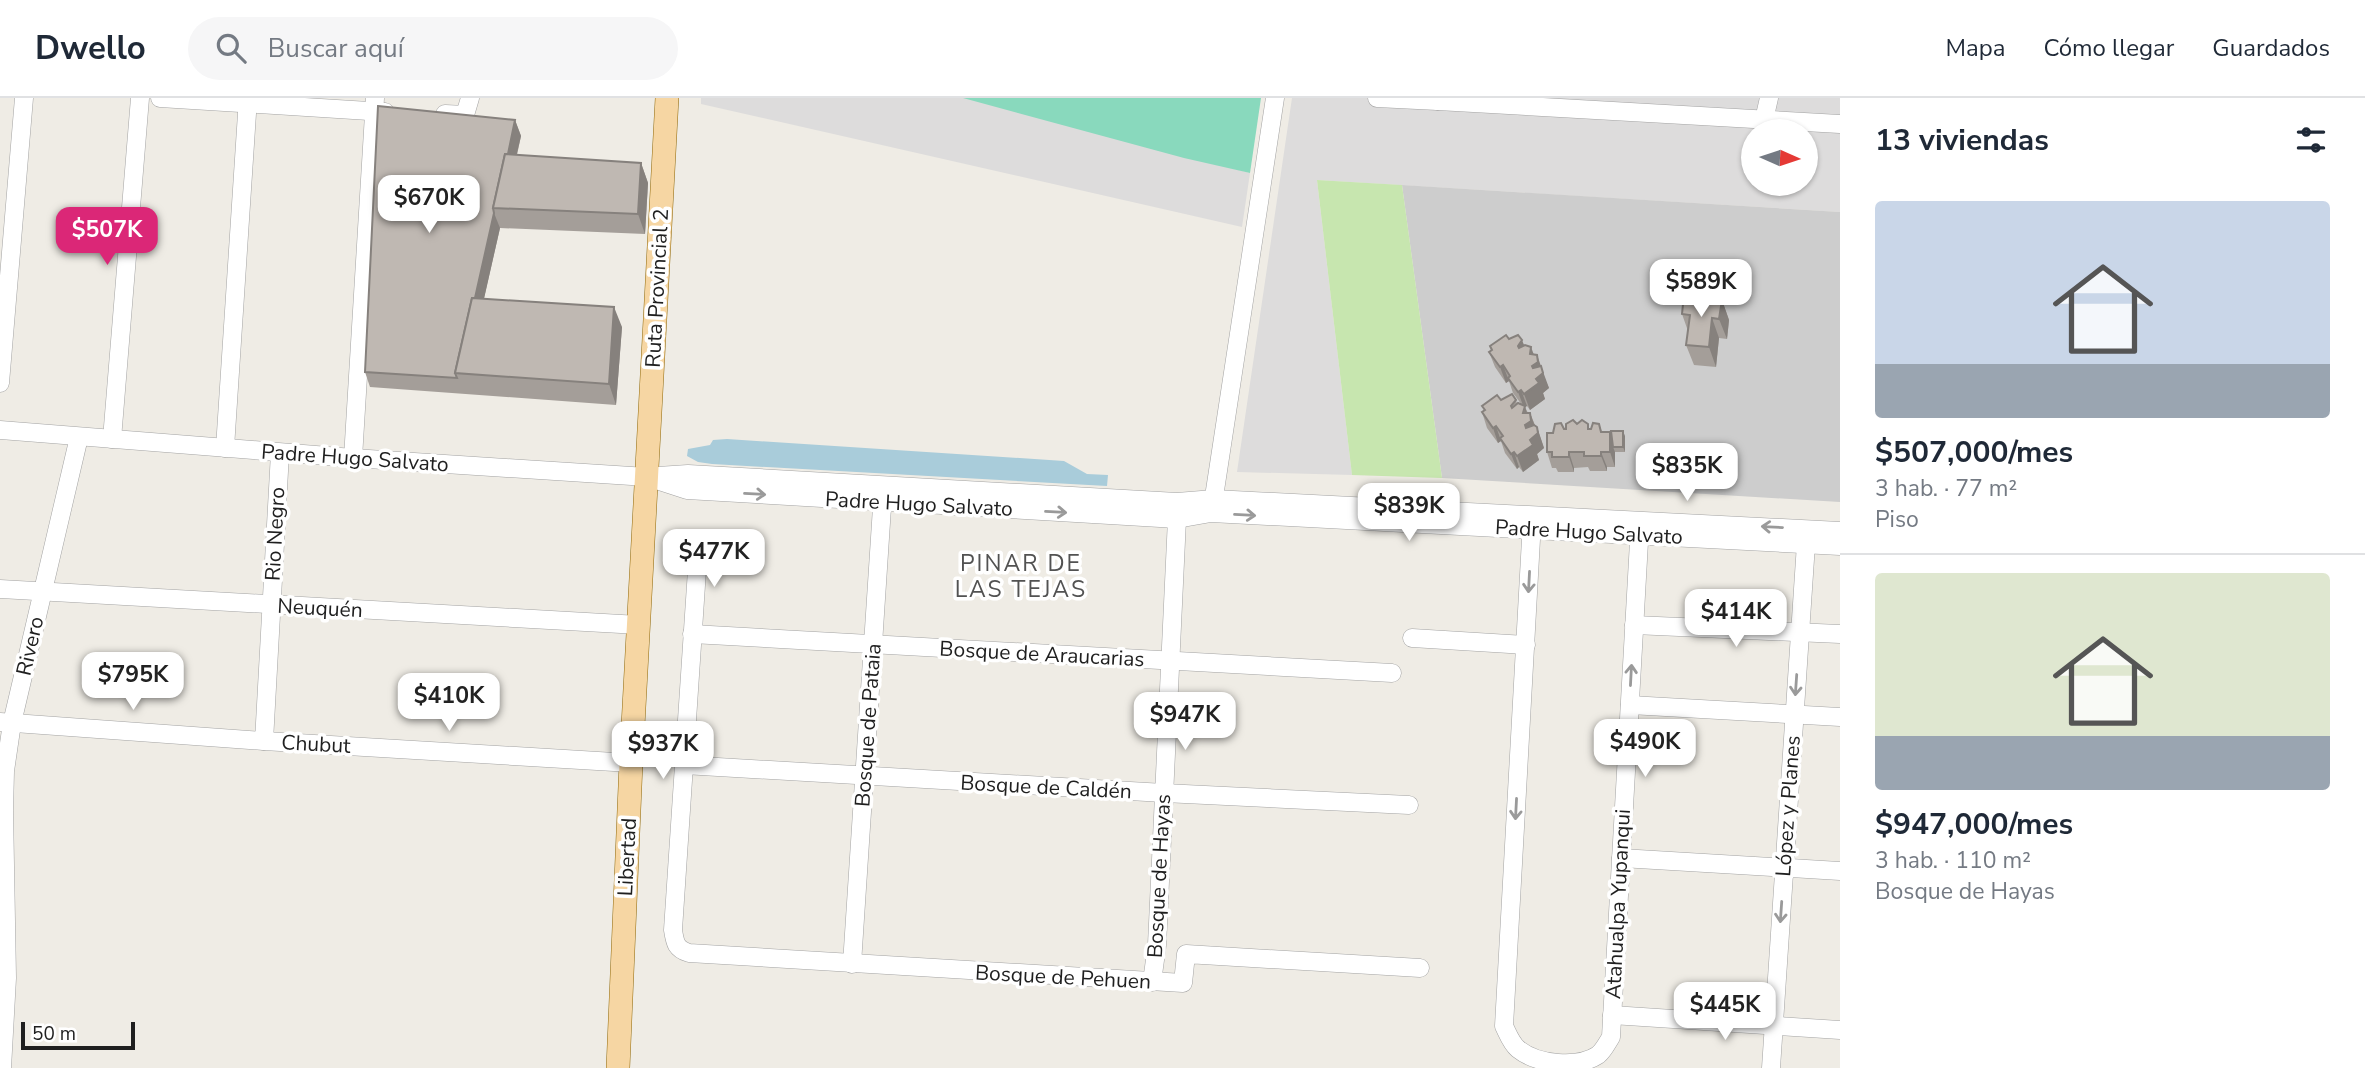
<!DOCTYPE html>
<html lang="es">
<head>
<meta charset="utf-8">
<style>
  :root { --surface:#fff; --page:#f6f6f7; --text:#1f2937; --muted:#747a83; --line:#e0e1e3; --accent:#db2777 }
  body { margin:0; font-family:"Nunito Sans",sans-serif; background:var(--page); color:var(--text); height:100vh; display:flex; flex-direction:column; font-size:26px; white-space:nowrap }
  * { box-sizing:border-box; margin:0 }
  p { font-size:23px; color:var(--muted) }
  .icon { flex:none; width:38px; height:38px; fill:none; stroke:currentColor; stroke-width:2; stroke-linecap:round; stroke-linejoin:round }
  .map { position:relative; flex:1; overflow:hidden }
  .side { display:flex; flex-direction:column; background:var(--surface); width:525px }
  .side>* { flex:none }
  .needle { width:46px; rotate:93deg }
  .controls { position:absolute; left:1741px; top:21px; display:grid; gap:14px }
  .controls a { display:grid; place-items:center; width:77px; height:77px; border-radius:50%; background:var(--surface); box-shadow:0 2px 5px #0004; font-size:35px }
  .scale { position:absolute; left:21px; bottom:18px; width:114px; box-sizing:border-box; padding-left:7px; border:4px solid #1f1f1f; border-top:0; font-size:19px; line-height:24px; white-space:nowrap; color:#1f1f1f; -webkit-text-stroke:5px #fff; paint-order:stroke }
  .price { position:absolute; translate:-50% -60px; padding:0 16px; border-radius:14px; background:#fff; color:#222; font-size:23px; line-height:46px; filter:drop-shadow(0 2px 4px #0008) }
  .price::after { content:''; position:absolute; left:50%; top:42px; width:21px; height:16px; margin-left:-10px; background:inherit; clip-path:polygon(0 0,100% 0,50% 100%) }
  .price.selected { background:var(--accent); color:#fff }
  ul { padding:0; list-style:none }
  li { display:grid; align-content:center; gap:14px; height:371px; padding:0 35px }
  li+li { border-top:2px solid var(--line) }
  li span { display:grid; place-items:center; height:217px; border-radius:7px; color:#555 }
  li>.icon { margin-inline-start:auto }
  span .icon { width:126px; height:126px; fill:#fffc; stroke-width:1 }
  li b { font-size:30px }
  h2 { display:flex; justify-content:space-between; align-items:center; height:84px; padding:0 35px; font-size:30px }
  header { display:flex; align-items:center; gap:42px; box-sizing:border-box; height:98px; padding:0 35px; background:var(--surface); border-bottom:2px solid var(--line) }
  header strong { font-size:33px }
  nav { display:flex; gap:38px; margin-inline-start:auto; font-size:24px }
  .search { width:490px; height:63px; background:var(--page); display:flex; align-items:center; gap:18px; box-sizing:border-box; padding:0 24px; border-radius:38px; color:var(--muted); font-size:26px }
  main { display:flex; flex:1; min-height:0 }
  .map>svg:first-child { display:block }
  .residential { fill:#dddcdc; fill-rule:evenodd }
  .religious { fill:#cdcdcd }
  .grass { fill:#c7e6af }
  .pitch { fill:#89d9bd }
  .water { fill:#a9ccda }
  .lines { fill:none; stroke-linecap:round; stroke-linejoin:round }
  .minor-casing { stroke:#a3a3a3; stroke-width:19 }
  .major-casing { stroke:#90690a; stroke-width:24 }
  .minor { stroke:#fff; stroke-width:18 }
  .major { stroke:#f6d6a3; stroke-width:23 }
  .wall { fill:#a49e99 }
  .shaded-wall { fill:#86817d }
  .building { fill:#bfb8b2; stroke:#86817d; stroke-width:2 }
  .oneway { stroke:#9a9a9a }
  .labels { text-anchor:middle; stroke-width:7; stroke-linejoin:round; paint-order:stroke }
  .street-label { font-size:21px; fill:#1f1f1f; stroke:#fff }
  .neighbourhood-label { font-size:23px; letter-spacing:2px; fill:#525252; stroke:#fff }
</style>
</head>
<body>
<header>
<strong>Dwello</strong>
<div class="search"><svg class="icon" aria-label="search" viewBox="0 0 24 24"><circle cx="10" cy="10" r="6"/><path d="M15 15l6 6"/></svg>Buscar aquí</div>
<nav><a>Mapa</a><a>Cómo llegar</a><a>Guardados</a></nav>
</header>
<main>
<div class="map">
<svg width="1840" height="970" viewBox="0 0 1840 970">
  <rect width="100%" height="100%" fill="#efece5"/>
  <g class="residential">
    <polygon points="701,0 965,0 1250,75 1242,129 701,6"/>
    <path d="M1292,0H1840V114L1317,82L1352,377L1237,374ZM1754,33H1806V86H1754Z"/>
  </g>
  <polygon class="religious" points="1402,87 1840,114 1840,404 1442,380"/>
  <polygon class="grass" points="1317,82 1402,87 1442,380 1352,377"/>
  <polygon class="pitch" points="963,0 1261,0 1250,75 1184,60"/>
  <polygon class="water" points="727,341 1064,363 1087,376 1108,377 1107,388 712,366 698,364 687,358 688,351 710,347 713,342"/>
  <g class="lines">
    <defs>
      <g id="minor">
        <polyline points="160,0 385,14"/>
        <polyline points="1377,0 1438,3 1438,0"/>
        <polyline points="1436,0 1438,3 1840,26"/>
        <polyline points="445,16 465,17 470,0"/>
        <polyline points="1764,22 1769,0"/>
        <polyline points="0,285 24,0"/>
        <polyline points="0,332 353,360 647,379 687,392 1177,421 1211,415 1840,448"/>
        <polyline points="112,341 140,0"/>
        <polyline points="225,350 248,0"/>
        <polyline points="353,360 375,0"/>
        <polyline points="658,378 688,376 1177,404 1214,401 1840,433"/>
        <polyline points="1212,412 1275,0"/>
        <path d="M1532,423L1504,928C1508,936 1511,945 1518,951C1538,967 1578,970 1598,957C1604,952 1607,945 1611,939L1640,426"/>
        <path d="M699,442L673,832C675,845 676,851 689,855L1183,885L1186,856L1420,870"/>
        <polyline points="0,491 639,527"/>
        <polyline points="1634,527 1840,536"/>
        <polyline points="692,536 1392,575"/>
        <polyline points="1412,540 1526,547"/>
        <polyline points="1630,607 1840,619"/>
        <polyline points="0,624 264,643 631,665"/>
        <polyline points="264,643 280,355"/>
        <polyline points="684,667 1164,695 1409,707"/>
        <polyline points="1621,760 1840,773"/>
        <polyline points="852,866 883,394"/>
        <polyline points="1152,884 1157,847 1177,421"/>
        <polyline points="1612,917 1840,932"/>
        <polyline points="2,970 7,880 4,712 5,673 12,625 79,339"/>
        <polyline points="1771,970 1806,446"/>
      </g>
      <polyline id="major" points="618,970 631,665 667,0"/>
    </defs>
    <use href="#minor" class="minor-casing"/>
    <use href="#major" class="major-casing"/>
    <use href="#minor" class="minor"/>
    <use href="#major" class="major"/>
  </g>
  <g class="wall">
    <polygon points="515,22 521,38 517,57 641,65 648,85 645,136 500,130 484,200 622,229 616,307 370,289 365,274"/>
    <polygon points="1722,202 1729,222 1727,241 1719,240 1716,269 1694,267 1686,247 1688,233 1682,216"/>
    <polygon points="1509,241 1524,247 1534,257 1549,290 1543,295 1545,301 1530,312 1527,308 1525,309 1528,315 1530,315 1535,327 1537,329 1544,350 1537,356 1539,362 1523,374 1519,369 1517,371 1505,355 1501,343 1498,345 1487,330 1482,314 1484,313 1482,308 1501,302 1516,302 1517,306 1522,307 1513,295 1509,283 1506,285 1495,269 1489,254 1492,252 1490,248"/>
    <polygon points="1577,326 1588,326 1589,331 1599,326 1602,334 1611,338 1625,338 1625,354 1615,354 1615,369 1607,369 1607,373 1590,373 1588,369 1574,370 1574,374 1558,374 1556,370 1552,370 1547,354 1553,335 1566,331"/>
  </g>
  <g class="shaded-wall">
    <polygon points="515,22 521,38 504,110 495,110"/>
    <polygon points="641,65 648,85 645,136 638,116"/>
    <polygon points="494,115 500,130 467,276 458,276"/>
    <polygon points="1722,202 1729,222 1727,241 1719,221"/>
    <polygon points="614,209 622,229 616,307 609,286"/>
    <polygon points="1712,220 1719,240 1716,269 1709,249"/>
    <polygon points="1522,242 1528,257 1518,248"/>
    <polygon points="1531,249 1537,265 1537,257 1549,290 1543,295 1545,301 1530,312 1524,296 1532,268 1530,256"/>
    <polygon points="1503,267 1509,283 1506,285 1500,269"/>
    <polygon points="1521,292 1527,308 1525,309 1530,323 1530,315 1536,331 1537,329 1544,350 1537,356 1539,362 1523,374 1517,358 1525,327 1524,310 1518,294"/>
    <polygon points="1496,328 1501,343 1498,345 1493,330"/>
    <polygon points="1623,333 1625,338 1625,354 1623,349"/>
    <polygon points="1610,334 1615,349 1613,349 1615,354 1615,369 1610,354"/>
    <polygon points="1514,354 1519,369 1517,371 1511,356"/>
    <polygon points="1569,354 1574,370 1574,374 1569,359"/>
    <polygon points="1601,354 1607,369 1607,373 1601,358"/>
  </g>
  <g class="building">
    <polygon points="378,8 515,22 508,56 505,56 493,110 494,115 475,200 472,200 455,275 457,280 365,274"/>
    <polygon points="505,56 641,65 638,116 493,110"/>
    <polygon points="1684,197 1722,202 1719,221 1712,220 1709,249 1686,247 1690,217 1682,216"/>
    <polygon points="472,200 614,209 609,286 455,275"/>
    <polygon points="1506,237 1509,241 1518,237 1522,242 1518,248 1519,250 1525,247 1531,249 1530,256 1537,257 1538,264 1532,268 1533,270 1541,268 1543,275 1536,281 1539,285 1524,296 1521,292 1518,294 1508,280 1510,278 1503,267 1500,269 1489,254 1492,252 1490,248"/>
    <polygon points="1512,296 1516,302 1511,308 1512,310 1518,305 1525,308 1523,315 1530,315 1531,323 1525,327 1526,330 1534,327 1537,329 1538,335 1530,342 1533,347 1517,358 1514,354 1511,356 1500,340 1503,338 1496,328 1493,330 1482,314 1485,312 1482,308 1497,297 1501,302"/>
    <polygon points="1573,322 1577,326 1582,322 1588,326 1588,331 1591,331 1593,325 1599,326 1601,334 1610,334 1610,354 1601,354 1601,358 1584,358 1584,354 1569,354 1569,359 1552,359 1552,354 1547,354 1547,335 1553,335 1555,326 1561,325 1564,331 1566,331 1566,326"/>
    <polygon points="1611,333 1623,333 1623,349 1613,349"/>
  </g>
  <defs><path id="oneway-shaft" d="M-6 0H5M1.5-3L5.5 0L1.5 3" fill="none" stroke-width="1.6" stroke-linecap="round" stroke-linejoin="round" transform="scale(1.75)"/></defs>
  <g class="oneway">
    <use href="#oneway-shaft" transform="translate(755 396) rotate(3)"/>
    <use href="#oneway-shaft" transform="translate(1056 414) rotate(3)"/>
    <use href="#oneway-shaft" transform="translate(1245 417) rotate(3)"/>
    <use href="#oneway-shaft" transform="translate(1772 429) rotate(-177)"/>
    <use href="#oneway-shaft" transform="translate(1529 484) rotate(93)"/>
    <use href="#oneway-shaft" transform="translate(1631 577) rotate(-87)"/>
    <use href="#oneway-shaft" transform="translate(1796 587) rotate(94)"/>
    <use href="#oneway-shaft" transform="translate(1516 711) rotate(93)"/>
    <use href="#oneway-shaft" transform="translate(1781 814) rotate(94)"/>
  </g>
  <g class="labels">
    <g class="street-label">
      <text transform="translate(657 190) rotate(-87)" y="7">Ruta Provincial 2</text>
      <text transform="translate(355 360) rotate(4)" y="7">Padre Hugo Salvato</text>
      <text transform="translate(919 406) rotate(3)" y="7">Padre Hugo Salvato</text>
      <text transform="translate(1589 434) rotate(3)" y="7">Padre Hugo Salvato</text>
      <text transform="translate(275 436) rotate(-87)" y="7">Rio Negro</text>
      <text transform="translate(320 510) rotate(3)" y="7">Neuquén</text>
      <text transform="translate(30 548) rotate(-77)" y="7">Rivero</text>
      <text transform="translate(1042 556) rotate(3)" y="7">Bosque de Araucarias</text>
      <text transform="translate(868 627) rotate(-86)" y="7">Bosque de Pataia</text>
      <text transform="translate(316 646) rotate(3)" y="7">Chubut</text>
      <text transform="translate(1046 689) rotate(3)" y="7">Bosque de Caldén</text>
      <text transform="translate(1788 708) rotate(-86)" y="7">López y Planes</text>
      <text transform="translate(627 759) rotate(-87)" y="7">Libertad</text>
      <text transform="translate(1159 778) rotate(-87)" y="7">Bosque de Hayas</text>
      <text transform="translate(1618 806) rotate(-87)" y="7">Atahualpa Yupanqui</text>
      <text transform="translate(1063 879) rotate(3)" y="7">Bosque de Pehuen</text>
    </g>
    <g class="neighbourhood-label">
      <text x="1021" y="473">PINAR DE<tspan x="1021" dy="26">LAS TEJAS</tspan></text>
    </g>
  </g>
</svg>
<div class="controls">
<a><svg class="needle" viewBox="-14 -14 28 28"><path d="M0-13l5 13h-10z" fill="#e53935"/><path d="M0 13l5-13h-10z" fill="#747a83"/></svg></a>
</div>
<div class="scale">50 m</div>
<b class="price" style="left:429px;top:137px">$670K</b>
<b class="price selected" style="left:107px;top:169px">$507K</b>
<b class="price" style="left:1701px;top:221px">$589K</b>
<b class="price" style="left:1687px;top:405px">$835K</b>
<b class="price" style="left:1409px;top:445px">$839K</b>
<b class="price" style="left:714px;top:491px">$477K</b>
<b class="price" style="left:1736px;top:551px">$414K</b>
<b class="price" style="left:133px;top:614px">$795K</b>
<b class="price" style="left:449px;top:635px">$410K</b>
<b class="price" style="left:1185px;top:654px">$947K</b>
<b class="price" style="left:1645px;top:681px">$490K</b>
<b class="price" style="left:663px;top:683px">$937K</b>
<b class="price" style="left:1725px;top:944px">$445K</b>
</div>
<section class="side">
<h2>13 viviendas<svg class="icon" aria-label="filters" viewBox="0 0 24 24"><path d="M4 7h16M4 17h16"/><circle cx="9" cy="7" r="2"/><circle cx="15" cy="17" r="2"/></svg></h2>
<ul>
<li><span style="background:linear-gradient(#c9d6e8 75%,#9aa5b1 0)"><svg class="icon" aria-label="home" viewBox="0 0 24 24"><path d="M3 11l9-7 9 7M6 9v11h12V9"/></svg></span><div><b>$507,000/mes</b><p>3 hab. · 77 m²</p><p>Piso</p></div></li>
<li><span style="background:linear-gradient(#dfe7d0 75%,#9aa5b1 0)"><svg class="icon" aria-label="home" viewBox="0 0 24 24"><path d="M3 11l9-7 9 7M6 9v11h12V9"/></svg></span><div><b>$947,000/mes</b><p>3 hab. · 110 m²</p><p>Bosque de Hayas</p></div></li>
</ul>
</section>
</main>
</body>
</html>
